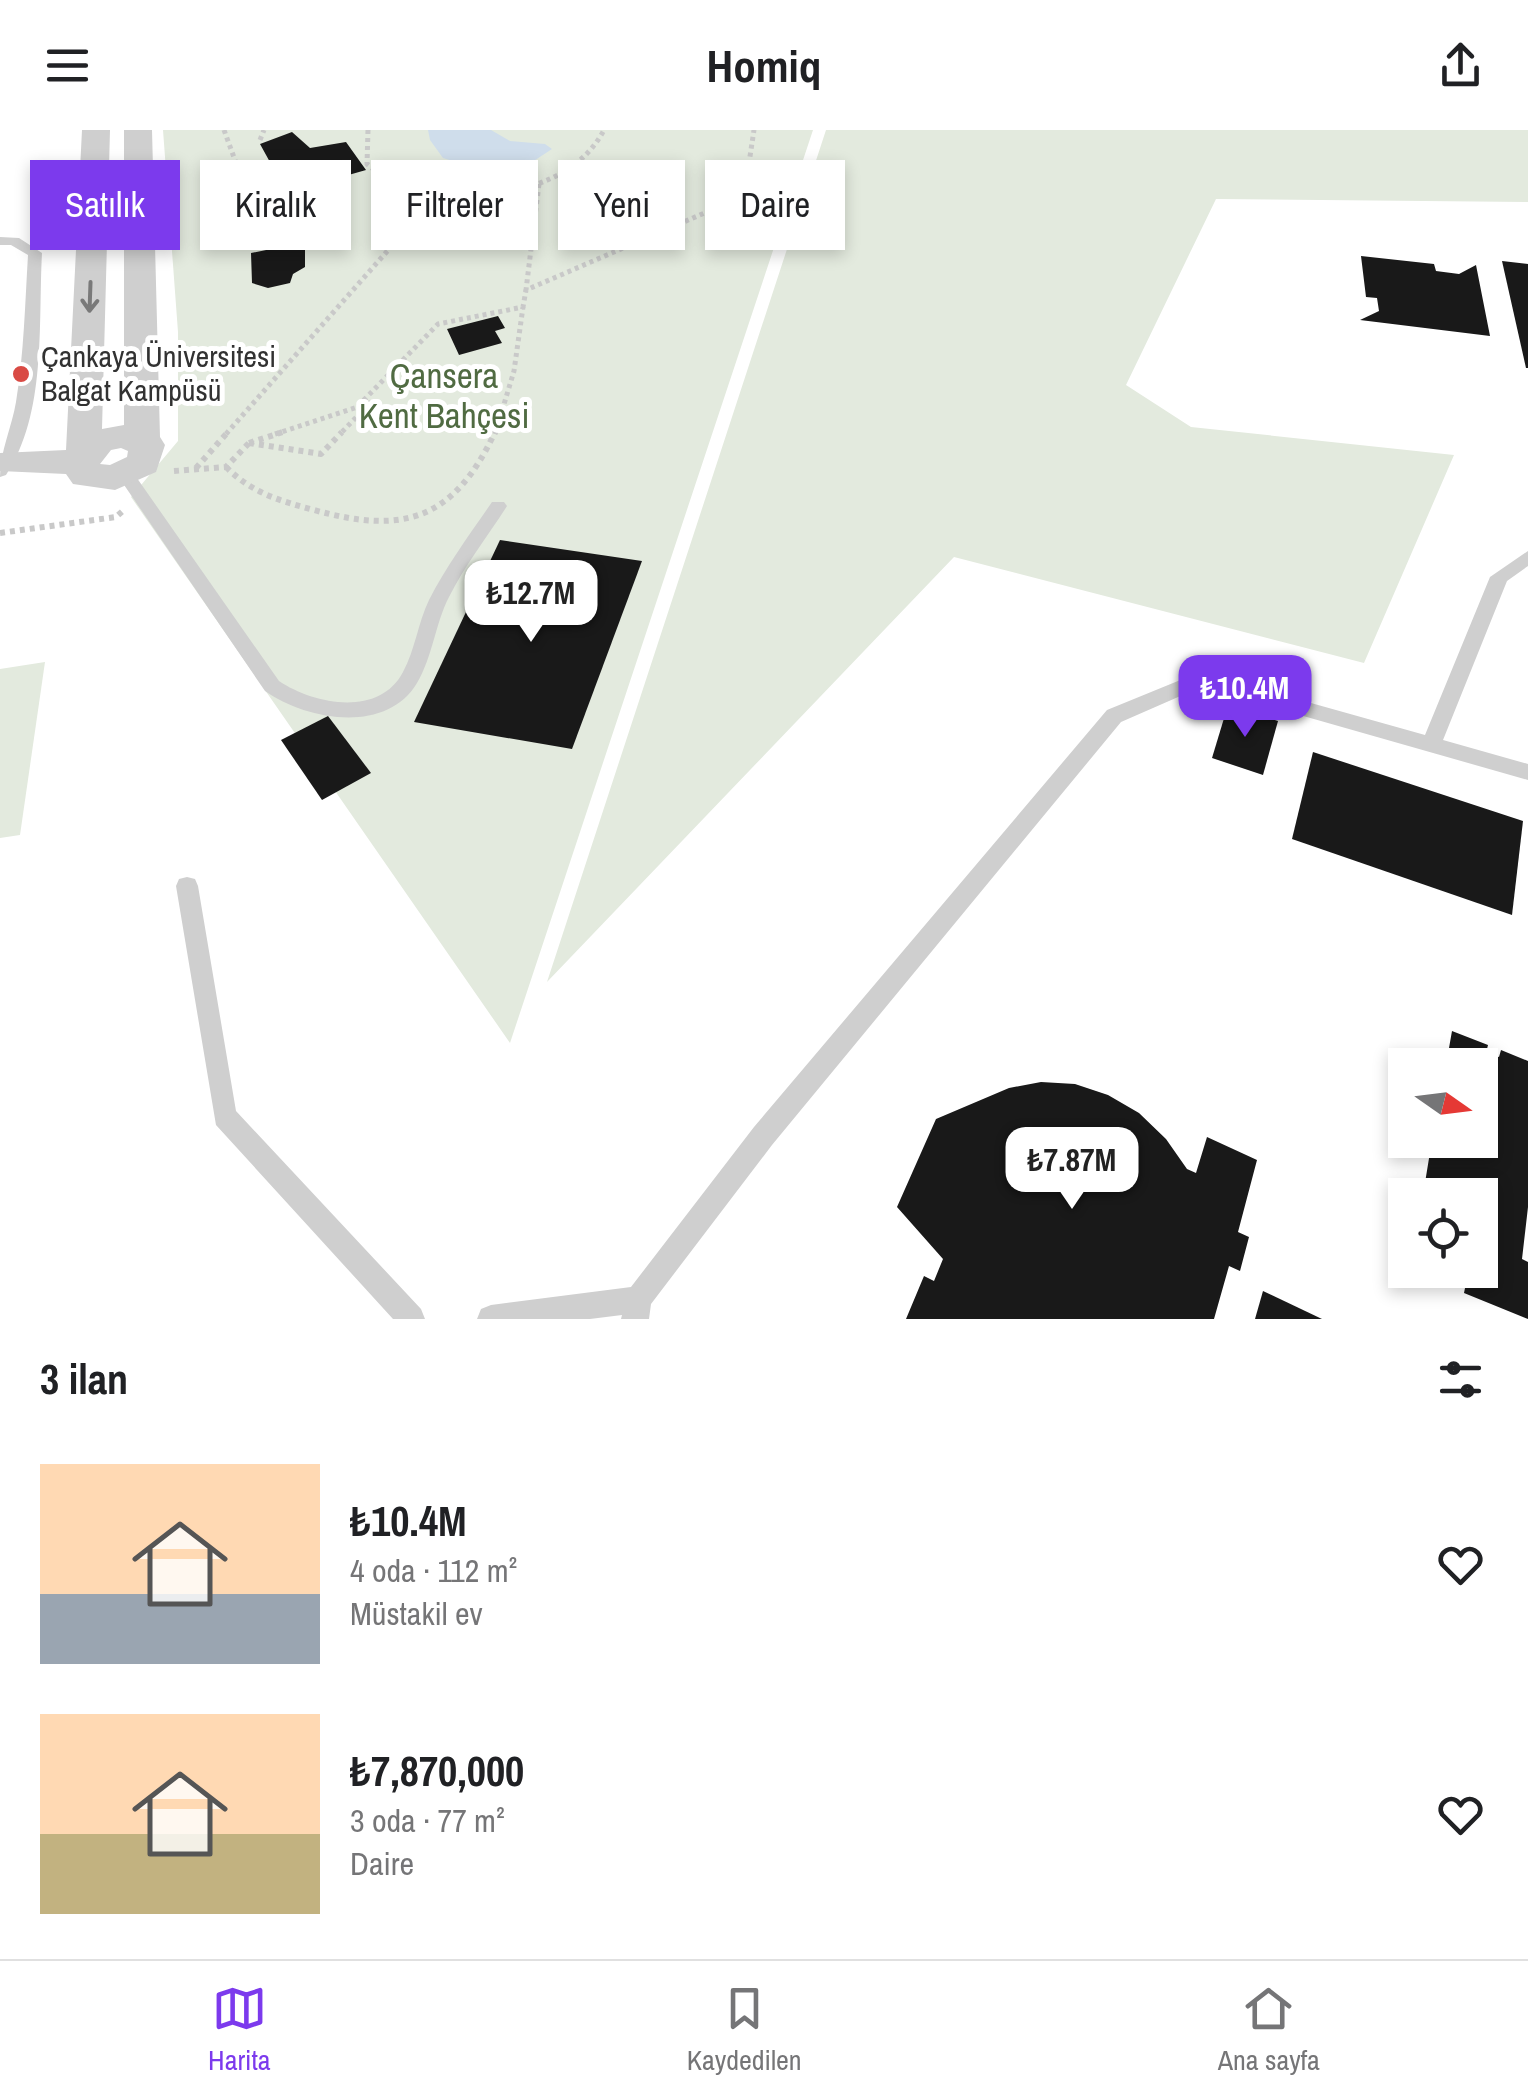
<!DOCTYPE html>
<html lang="tr">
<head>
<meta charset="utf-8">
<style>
  :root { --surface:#fff; --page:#f2f2f2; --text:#202124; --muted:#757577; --line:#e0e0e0; --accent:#7c3aed }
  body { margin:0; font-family:"Archivo Narrow",sans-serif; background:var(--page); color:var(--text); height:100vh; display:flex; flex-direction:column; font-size:38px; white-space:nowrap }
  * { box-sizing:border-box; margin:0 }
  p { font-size:32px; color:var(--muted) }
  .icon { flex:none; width:55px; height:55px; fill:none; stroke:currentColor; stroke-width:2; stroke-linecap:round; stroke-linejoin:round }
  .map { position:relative; height:1189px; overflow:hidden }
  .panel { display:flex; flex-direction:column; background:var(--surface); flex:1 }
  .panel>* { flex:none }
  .banner { position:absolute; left:30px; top:30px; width:1000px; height:90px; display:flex; gap:20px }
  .needle { width:65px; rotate:104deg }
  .buttons { position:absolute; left:1388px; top:918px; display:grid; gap:20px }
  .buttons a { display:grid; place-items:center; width:110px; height:110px; border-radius:0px; background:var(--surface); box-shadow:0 5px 15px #0003; font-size:50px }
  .price { position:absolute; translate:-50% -85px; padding:0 22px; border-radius:20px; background:#fff; color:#222; font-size:32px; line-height:65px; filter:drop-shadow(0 2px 5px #0008) }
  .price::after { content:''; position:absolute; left:50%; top:60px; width:30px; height:22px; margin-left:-15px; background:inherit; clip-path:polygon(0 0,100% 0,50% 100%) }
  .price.on { background:var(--accent); color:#fff }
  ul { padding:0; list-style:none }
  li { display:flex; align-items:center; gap:30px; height:250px; padding:0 40px }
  li span { display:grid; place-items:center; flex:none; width:280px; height:200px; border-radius:0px; color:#555 }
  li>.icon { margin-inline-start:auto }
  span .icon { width:120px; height:120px; fill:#fffc; stroke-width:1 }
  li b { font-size:42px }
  h2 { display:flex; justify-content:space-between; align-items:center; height:120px; padding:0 40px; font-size:42px }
  .chip { padding:0 35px; border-radius:0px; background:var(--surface); box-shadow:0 5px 15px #0003; font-size:35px; line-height:90px }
  .chip.on { background:var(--accent); color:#fff }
  header { display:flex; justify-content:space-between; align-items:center; height:130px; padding:0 40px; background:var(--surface); font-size:45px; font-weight:800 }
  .dock { display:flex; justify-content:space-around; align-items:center; height:140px; border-top:2px solid var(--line); background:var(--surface); font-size:28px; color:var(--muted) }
  .dock a { display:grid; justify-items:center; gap:5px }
  .dock .on { color:var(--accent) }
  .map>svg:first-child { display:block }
  .green { fill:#e3eade }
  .water { fill:#cfddeb }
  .building { fill:#191919 }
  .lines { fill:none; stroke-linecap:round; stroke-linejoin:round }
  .path-far1 { stroke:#c9c9c9; stroke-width:5; stroke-dasharray:4 4; stroke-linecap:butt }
  .path { stroke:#c9c9c9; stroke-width:6; stroke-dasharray:5 5; stroke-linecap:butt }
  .lane { fill:#cfcfcf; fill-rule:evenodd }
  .street { fill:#cfcfcf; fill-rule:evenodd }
  .oneway { stroke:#797979 }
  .poi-dot { fill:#d94a44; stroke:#fff; stroke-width:4 }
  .labels { text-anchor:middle; stroke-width:10; stroke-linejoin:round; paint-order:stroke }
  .far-poi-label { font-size:30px; fill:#323232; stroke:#fff; text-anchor:start }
  .park-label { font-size:35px; fill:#506b42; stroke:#fff }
</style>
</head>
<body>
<header><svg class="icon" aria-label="menu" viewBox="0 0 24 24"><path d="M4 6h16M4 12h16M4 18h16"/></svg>Homiq<svg class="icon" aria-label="share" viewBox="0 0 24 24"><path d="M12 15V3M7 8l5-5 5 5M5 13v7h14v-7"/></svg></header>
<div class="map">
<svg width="1528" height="1189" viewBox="0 0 1528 1189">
  <rect width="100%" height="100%" fill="#fff"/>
  <g class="green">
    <polygon points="163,0 813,0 510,913 131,367 178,311 178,202"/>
    <polygon points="826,0 1528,0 1528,72 1216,69 1126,255 1191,297 1454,325 1364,533 954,427 547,852"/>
    <polygon points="45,532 20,705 0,708 0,539"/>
  </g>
  <polygon class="water" points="428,0 491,0 510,11 545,14 552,19 517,42 485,41 443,28 430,10"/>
  <g class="building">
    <polygon points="292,2 310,18 346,12 366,40 331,50 347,70 297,80 286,68 272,72 251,42 271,34 260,14"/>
    <polygon points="305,112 305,137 293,144 290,153 268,158 252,153 251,123"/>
    <polygon points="1361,126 1434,134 1436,141 1459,144 1476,135 1490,206 1360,190 1379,181 1377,168 1366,167"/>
    <polygon points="1502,131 1528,134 1528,238 1526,238"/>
    <polygon points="498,186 505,198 495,201 502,213 459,225 447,199"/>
    <polygon points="500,410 642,431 572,619 414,592"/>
    <polygon points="1228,575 1278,591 1263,645 1212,628"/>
    <polygon points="328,586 371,643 322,670 281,610"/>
    <polygon points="1313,622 1523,691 1512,785 1292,709"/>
    <polygon points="1452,901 1488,915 1486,923 1499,927 1501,920 1528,931 1528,1077 1522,1129 1528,1132 1528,1189 1464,1163 1466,1153 1452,1147 1450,1156 1415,1140 1480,1140 1480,1065 1423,1065 1432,1010 1480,1010 1480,935 1446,935"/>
    <polygon points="1041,952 1075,954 1108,965 1139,983 1166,1009 1187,1039 1196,1043 1207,1007 1257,1030 1238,1102 1249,1107 1240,1141 1229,1136 1214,1189 906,1189 924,1146 934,1151 943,1129 897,1077 936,989 1009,958"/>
    <polygon points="1263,1161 1322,1189 1255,1189"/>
  </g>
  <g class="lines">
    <g class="path-far1">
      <polyline points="224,0 239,41"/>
      <polyline points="368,0 367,34 386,50 402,96"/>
      <polyline points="260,10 264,0"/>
      <polyline points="387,50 433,67 467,67"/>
      <polyline points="539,54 526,160 716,78 749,33 754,0"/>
      <polyline points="358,276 438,194 523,177 526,160"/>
      <path d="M226,304L390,118C421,47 555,91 604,0"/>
      <polyline points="275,304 370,273 340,304"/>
      <polyline points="495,304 514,241 523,177"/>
    </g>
    <g class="path">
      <polyline points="249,313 321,324 342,302"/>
      <polyline points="249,313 283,302"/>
      <path d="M226,337C252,363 280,371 314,380C404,405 454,390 495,302"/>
      <polyline points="196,338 228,302"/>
      <polyline points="174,341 226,337 249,313"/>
      <polyline points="0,403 116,387 125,379"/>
    </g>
    <g class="lane">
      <path d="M0,107L19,108L42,123C38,195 47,283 6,345L0,347C0,321 12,297 16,272C24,223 25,174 28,125L11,115H0Z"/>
      <path d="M126,339L132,341L279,551C313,574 379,588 403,542C415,520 418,493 429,470C447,435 470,404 492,372H504L507,376C488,406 465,435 449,467C435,494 433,526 417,553C386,605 306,590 265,561L120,349V341Z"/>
      <polygon points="1528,421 1528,436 1507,451 1443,610 1528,634 1528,650 1201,557 1121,592 772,1015 651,1174 649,1189 621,1189 622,1185 590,1189 477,1189 481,1179 491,1175 631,1157 754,997 1107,580 1200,542 1425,605 1490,447"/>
      <polygon points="187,747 195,749 198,756 236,981 421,1179 425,1189 393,1189 216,995 176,756 179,749"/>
    </g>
    <path class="street" d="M82,0H110L102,299L124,295V0H152L160,307L165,315L156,342L115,360L73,354L66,344L0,341V323L66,320ZM121,318L128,321L127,327L110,335L100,334L111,320Z"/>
  </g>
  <defs><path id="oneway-shaft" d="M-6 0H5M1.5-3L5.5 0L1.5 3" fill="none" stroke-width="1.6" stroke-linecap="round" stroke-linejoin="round" transform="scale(2.5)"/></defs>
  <use class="oneway" href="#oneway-shaft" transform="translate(90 167) rotate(92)"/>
  <circle class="poi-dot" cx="21" cy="244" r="10"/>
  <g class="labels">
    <g class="far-poi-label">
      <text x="41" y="237">Çankaya Üniversitesi<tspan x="41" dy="34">Balgat Kampüsü</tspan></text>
    </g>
    <g class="park-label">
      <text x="444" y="258">Çansera<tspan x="444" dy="40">Kent Bahçesi</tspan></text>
    </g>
  </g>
</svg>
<div class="buttons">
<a><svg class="needle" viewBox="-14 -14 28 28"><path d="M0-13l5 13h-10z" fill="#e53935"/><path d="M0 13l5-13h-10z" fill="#757577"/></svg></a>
<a><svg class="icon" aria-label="locate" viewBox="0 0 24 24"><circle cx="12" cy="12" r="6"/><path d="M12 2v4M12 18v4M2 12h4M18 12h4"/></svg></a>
</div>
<b class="price" style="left:531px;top:515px">₺12.7M</b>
<b class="price on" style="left:1245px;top:610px">₺10.4M</b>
<b class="price" style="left:1072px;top:1082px">₺7.87M</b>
<div class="banner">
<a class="chip on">Satılık</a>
<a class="chip">Kiralık</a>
<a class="chip">Filtreler</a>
<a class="chip">Yeni</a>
<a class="chip">Daire</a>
</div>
</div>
<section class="panel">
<h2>3 ilan<svg class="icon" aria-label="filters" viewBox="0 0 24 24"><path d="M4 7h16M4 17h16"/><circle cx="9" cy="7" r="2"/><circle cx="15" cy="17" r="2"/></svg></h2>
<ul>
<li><span style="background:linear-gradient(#ffd9b3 65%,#9aa5b1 0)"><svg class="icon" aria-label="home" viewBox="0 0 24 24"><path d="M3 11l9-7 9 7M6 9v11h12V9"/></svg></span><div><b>₺10.4M</b><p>4 oda · 112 m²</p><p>Müstakil ev</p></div><svg class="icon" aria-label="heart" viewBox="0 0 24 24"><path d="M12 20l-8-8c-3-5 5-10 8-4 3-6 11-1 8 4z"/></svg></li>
<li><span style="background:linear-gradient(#ffd9b3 60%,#c2b280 0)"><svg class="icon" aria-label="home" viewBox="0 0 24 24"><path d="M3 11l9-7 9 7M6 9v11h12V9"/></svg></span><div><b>₺7,870,000</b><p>3 oda · 77 m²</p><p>Daire</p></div><svg class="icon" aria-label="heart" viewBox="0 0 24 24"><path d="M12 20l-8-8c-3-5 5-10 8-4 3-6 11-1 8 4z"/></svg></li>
</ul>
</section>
<nav class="dock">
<a class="on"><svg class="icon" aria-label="map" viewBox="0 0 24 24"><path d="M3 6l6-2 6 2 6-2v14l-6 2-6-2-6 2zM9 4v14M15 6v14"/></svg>Harita</a>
<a><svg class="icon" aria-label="saved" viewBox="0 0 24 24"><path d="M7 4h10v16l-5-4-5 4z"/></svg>Kaydedilen</a>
<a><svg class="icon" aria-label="home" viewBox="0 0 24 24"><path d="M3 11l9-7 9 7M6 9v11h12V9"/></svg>Ana sayfa</a>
</nav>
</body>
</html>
